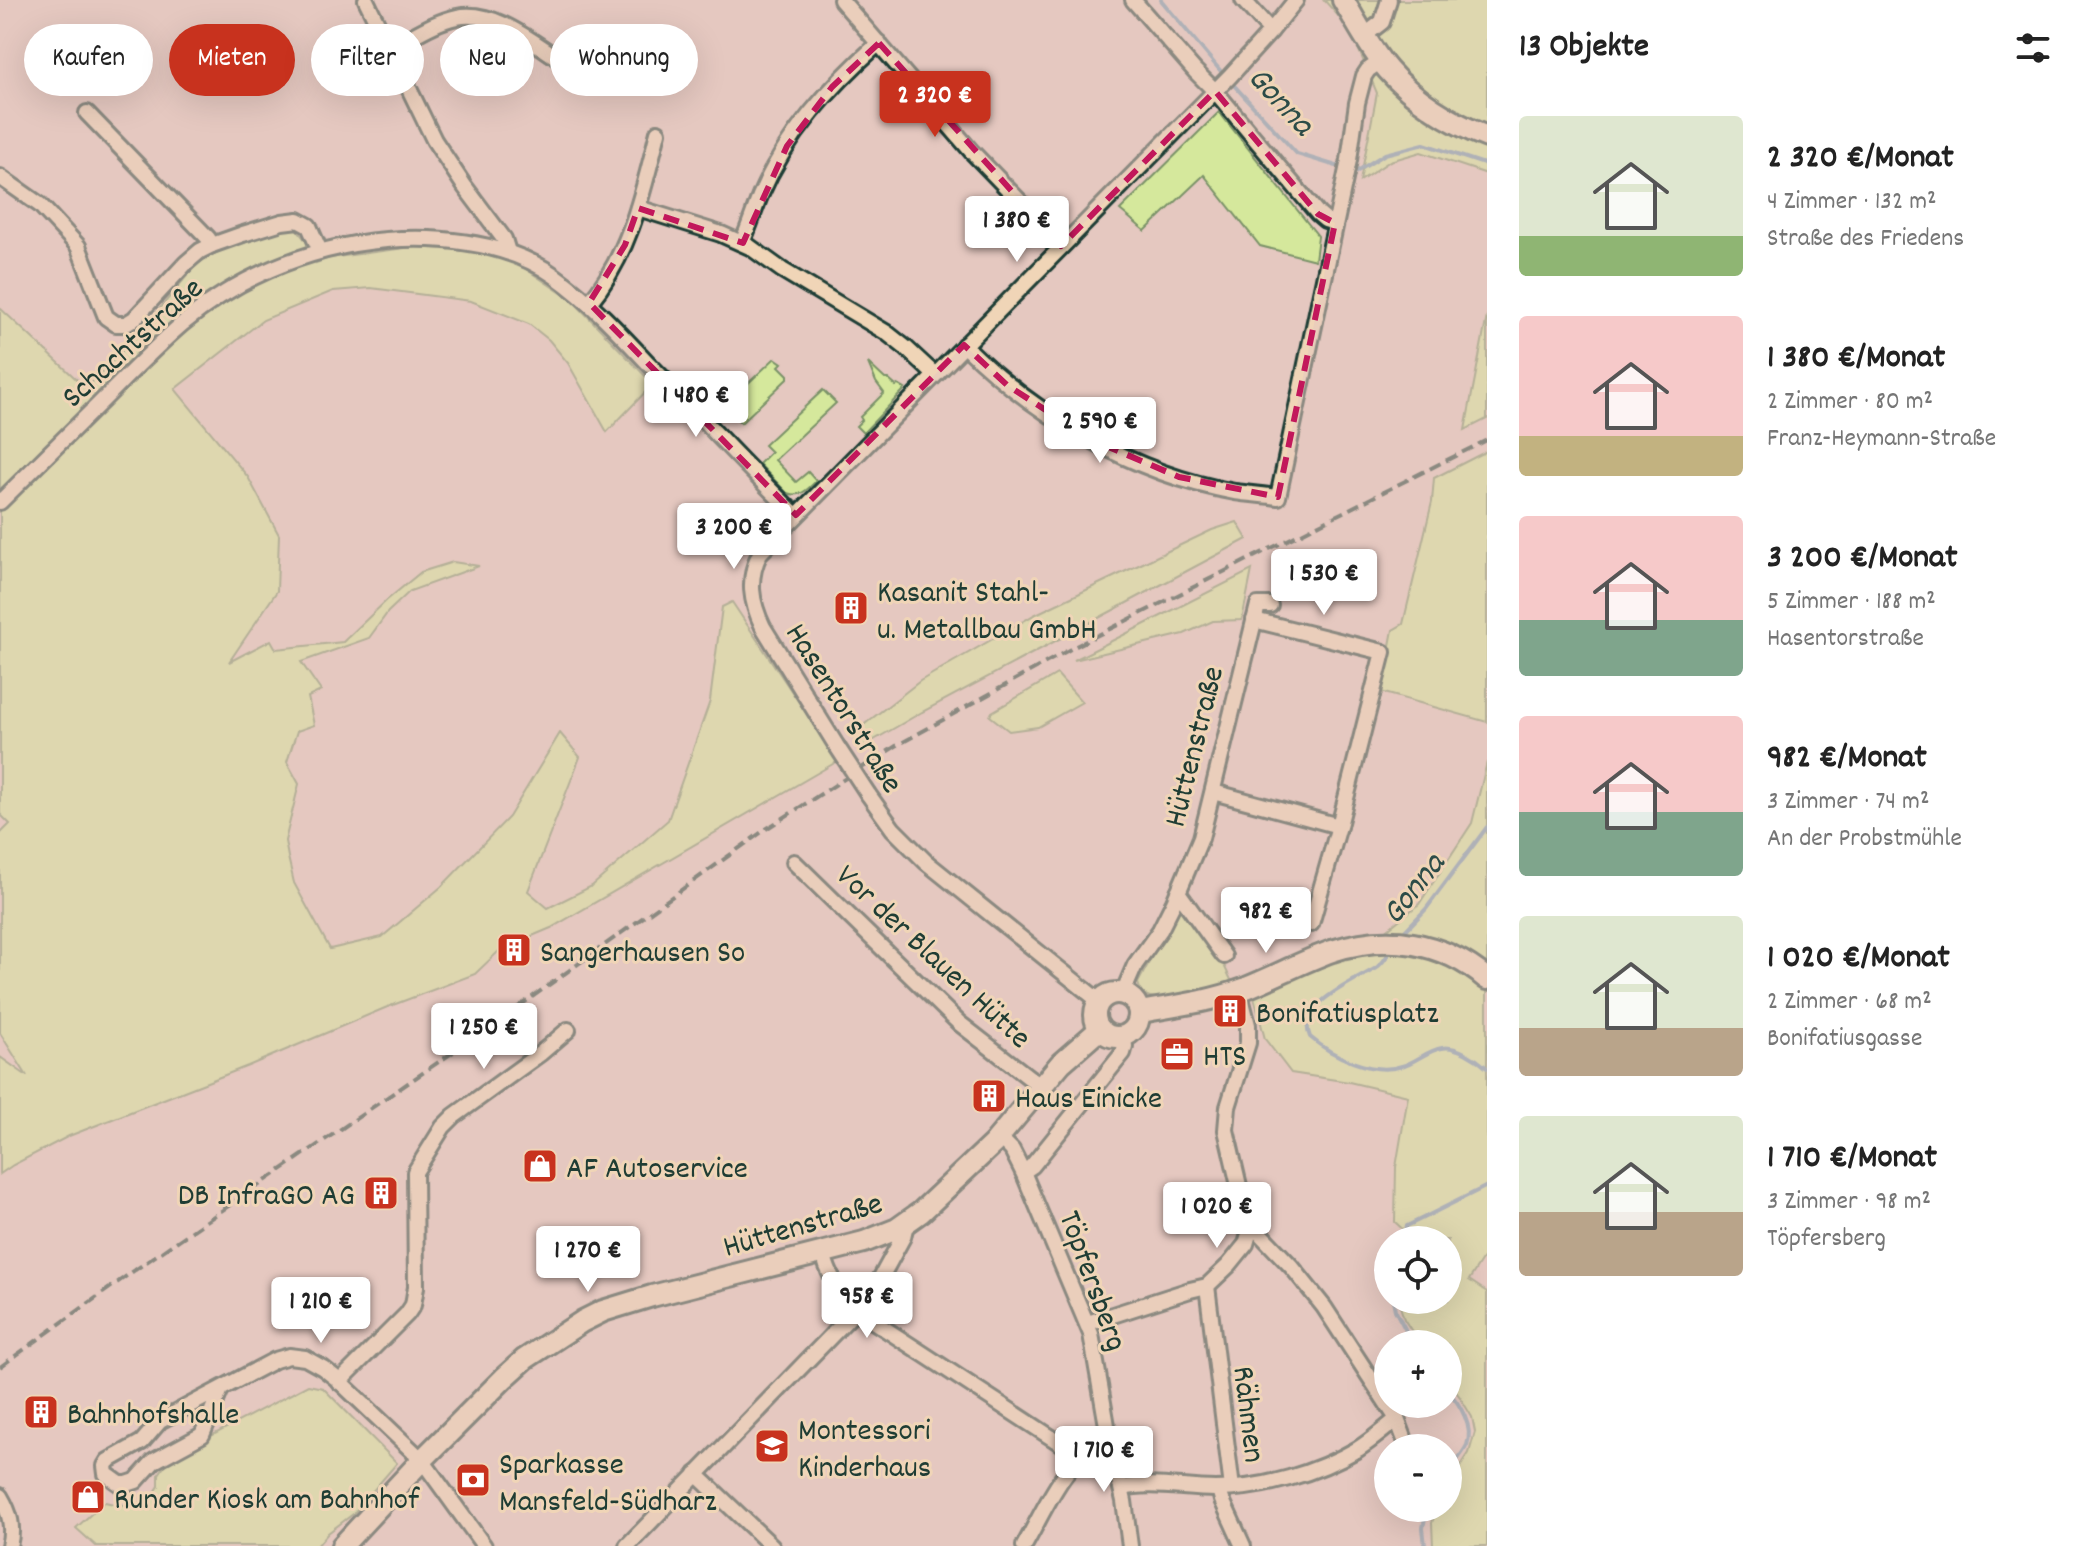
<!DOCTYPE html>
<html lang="de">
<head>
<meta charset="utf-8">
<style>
  :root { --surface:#fff; --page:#f6f6f6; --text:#222; --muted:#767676; --accent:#c8321e }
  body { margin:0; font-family:Dekko,sans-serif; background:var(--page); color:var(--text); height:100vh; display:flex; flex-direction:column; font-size:30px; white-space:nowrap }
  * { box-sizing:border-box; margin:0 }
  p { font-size:26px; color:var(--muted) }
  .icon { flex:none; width:44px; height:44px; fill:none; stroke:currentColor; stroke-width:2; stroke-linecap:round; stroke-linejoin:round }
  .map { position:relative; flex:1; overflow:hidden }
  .side { display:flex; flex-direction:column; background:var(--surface); width:600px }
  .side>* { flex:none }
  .banner { position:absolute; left:24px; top:24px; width:760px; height:72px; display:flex; gap:16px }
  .tools { position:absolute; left:1374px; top:1226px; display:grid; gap:16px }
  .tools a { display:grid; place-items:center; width:88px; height:88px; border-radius:50%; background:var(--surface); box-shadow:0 8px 32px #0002; font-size:40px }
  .price { position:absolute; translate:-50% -68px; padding:0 18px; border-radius:8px; background:#fff; color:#222; font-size:26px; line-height:52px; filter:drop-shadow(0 2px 4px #0008) }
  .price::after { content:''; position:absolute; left:50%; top:48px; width:24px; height:18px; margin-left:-12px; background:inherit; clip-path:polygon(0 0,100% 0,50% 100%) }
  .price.active { background:var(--accent); color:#fff }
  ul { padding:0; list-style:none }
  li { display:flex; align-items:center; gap:24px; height:200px; padding:0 32px }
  li span { display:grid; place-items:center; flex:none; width:224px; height:160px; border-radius:8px; color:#555 }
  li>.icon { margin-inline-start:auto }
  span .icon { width:96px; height:96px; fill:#fffc; stroke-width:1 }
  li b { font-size:34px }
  h2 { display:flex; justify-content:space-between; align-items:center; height:96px; padding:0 32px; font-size:34px }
  .chip { padding:0 28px; border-radius:36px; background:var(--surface); box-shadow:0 8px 32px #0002; font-size:28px; line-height:72px }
  .chip.active { background:var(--accent); color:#fff }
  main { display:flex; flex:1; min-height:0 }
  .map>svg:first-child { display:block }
  .green { fill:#d5e89c; stroke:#7a9268; stroke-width:2 }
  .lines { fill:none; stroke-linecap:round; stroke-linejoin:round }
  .stream { stroke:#6d95ad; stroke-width:4 }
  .street-casing { stroke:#1f3d34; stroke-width:20 }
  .secondary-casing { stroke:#1f3d34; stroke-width:26 }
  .street { stroke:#f0d5b7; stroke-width:14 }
  .secondary { stroke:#f0d5b7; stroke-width:20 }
  .rail { stroke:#1f3d34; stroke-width:4; stroke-dasharray:12 6; stroke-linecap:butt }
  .street-bridge-casing { stroke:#1f3d34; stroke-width:20; stroke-linecap:butt }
  .street-bridge { stroke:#f0d5b7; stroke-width:14 }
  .marked { fill:none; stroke:#c2185b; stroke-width:6; stroke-dasharray:16 10; stroke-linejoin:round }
  .labels { text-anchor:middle; stroke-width:6; stroke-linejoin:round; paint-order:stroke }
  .street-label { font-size:32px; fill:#1f3d34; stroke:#f0d5b7 }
  .poi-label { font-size:32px; fill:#1f3d34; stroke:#f0d5b7; text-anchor:start }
  .water-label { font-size:34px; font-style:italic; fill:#2c4c48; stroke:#f0d5b7 }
</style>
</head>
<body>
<main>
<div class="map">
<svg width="1487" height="1546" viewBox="0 0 1487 1546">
  <rect width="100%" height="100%" fill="#e5c8c0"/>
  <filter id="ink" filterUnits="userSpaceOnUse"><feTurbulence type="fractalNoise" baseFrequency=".0125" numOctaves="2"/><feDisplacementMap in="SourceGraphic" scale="16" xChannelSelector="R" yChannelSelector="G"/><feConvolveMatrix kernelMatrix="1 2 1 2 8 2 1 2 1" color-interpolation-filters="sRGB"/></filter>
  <g filter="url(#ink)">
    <g class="green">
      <polygon points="1324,0 1487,0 1487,174 1421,152 1390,161 1360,181 1377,93 1350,29"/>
      <polygon points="1219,112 1318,236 1315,260 1260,246 1204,175 1145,231 1120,210"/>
      <polygon points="294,226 306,241 316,263 329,258 420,246 467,249 517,263 573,301 653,384 607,432 568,363 549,340 529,324 471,301 371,288 333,291 263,320 175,389 248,477 279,535 277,591 229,662 271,640 276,649 343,642 387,600 421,572 453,562 479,566 410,591 388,612 369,638 301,662 321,691 308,697 314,725 297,731 287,762 299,784 285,841 288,857 294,883 330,949 382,937 441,887 509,817 560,733 580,757 528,891 548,908 592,886 668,820 710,701 722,607 732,602 838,761 551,928 501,949 475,974 385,1008 248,1066 69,1136 13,1165 0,1174 0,1057 27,1076 0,1033 0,834 10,824 0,814 0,308 86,388 142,330 196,265 223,248"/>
      <polygon points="1487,316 1487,419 1465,430"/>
      <polygon points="775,358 782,363 779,366 788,375 788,378 741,423 724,406"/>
      <polygon points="868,363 885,379 888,379 896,386 898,385 905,389 863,433 856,426 862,420 860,417 884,393 876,382"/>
      <path d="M823,390L836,403L775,460L796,482L808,472L816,481C807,490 800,498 787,493L759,464L771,452L764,445Z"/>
      <polygon points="1487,451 1487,722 1381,692 1393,630 1403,624 1432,502 1434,478"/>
      <polygon points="1237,522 1247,539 922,712 862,747 852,734 920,681 1034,615 1212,530"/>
      <polygon points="1252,570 1242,620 1213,621 1184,634 1074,660"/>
      <polygon points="1057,674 1082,702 1038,727 1009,731 990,716 992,712"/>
      <polygon points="1487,762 1487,1252 1469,1280 1487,1292 1487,1546 1433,1546 1432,1523 1437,1508 1448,1508 1448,1486 1469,1453 1475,1432 1472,1417 1460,1397 1448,1381 1448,1344 1420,1344 1404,1319 1398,1300 1448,1300 1448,1240 1406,1240 1408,1234 1395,1222 1396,1167 1408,1096 1349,1082 1291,1073 1265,1039 1254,997 1294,977 1364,948 1419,904 1472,823"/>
      <path d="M1186,909L1222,961L1232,982C1210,988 1172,1003 1150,997C1142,995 1140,990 1138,983L1175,913Z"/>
      <path d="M308,1385L323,1388L397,1463L353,1514L328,1533L317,1546H96L76,1528L102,1504L105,1502C125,1508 149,1506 159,1486V1474L171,1457Z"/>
    </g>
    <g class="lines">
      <g class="stream">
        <polyline points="1161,0 1224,75"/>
        <polyline points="1230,81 1297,154 1343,168"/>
        <polyline points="1351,171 1356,172 1385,154 1424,144 1487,165"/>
        <polyline points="1401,935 1426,909 1487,827"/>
        <path d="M1392,948C1387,956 1384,963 1376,968C1356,981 1295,1004 1310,1037C1332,1056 1373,1076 1402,1066C1416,1062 1428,1050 1442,1048C1456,1045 1477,1059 1487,1068"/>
        <polyline points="1400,1240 1407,1226 1487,1186"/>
        <polyline points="1393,1300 1395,1310 1413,1344"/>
        <path d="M1448,1391C1460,1404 1474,1427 1467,1445C1463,1454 1454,1463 1448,1472"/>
        <polyline points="1425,1546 1423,1528 1427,1508"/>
      </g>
      <defs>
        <g id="street">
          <polyline points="366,0 434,140 465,187 504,239 508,252"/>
          <polyline points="841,0 972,152 1062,245"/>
          <polyline points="1133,0 1195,71 1215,91 1318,214 1325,220 1335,223"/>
          <polyline points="1243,0 1271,31"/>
          <polyline points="1364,36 1382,22 1389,0"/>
          <path d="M388,49C411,38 433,22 457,17C495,9 535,44 565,63"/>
          <polyline points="87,113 208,238 212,245"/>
          <polyline points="0,177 40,205 78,246 106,317 116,324 126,324 134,319 186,263 200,251 212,245 243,234 282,222 298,220 309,226 320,251"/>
          <polyline points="638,208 721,234 750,247 782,270 887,333 906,348 934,374"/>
          <path d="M742,243C749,227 754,211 760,196C786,135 831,86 879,43"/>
          <path d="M589,303C630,254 643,192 658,132"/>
          <path d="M964,345C1037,417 1133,474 1235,492C1249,494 1264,495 1278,497L1349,160L1357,103L1364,76L1368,70L1381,61"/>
          <path d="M0,502C33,469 66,437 99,404C126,377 153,349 182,324C251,266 340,236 429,239C473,241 519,250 555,276C590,301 619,332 648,363C698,413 745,466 796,515"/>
          <polyline points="1254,620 1383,652 1339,826 1311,924"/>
          <path d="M836,745L763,627C751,602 747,579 760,553L1230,76L1271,31L1296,0"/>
          <polyline points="1213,792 1339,826"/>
          <polyline points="868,794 893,829 926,862 1099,1001"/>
          <polyline points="794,862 959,1023 1040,1086"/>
          <polyline points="1178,892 1224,956"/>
          <polyline points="1123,993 1135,965 1160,930 1174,902 1201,838 1258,605 1270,605"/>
          <polyline points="999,1137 1012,1150 1023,1172 1091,1334 1109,1437 1124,1501 1130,1546"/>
          <polyline points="1023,1172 1032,1166 1123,1053 1125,1046 1123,1036"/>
          <polyline points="1247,1220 1292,1267 1324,1307 1397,1419 1408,1448"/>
          <path d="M823,1253C828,1273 839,1296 856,1310L1069,1449L1079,1458"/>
          <polyline points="1207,1286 1232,1488"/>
          <polyline points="1088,1323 1190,1290 1207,1286 1229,1265 1246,1244 1249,1234 1247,1220 1226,1130 1228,1107 1248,1043 1248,1025 1239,990"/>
          <polyline points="339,1382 407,1314 413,1305 416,1287 415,1172 443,1127 454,1116 541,1053 568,1030"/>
          <polyline points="221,1389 202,1435 154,1461 136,1481 127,1484 120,1484 106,1474 105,1466 108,1461 142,1442 160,1421 275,1360 289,1356 305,1358 323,1368 337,1379 422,1460 484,1546"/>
          <polyline points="696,1474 772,1546"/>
          <path d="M1122,1488C1152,1481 1184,1489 1215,1489C1263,1489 1317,1473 1358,1449C1372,1440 1385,1429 1397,1419"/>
          <polyline points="1219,1489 1222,1500 1243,1546"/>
          <path d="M0,1496C10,1513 14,1527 9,1546"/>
          <polyline points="627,1546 867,1299 873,1292 903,1237 906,1224"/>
          <path d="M1024,1546C1047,1506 1064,1458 1109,1437"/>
        </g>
        <g id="secondary">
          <path d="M1343,0C1357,23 1370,49 1388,70C1413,99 1451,123 1487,137"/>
          <circle cx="1117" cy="1015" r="22"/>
          <path d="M1140,1012C1174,1006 1208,1002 1241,990C1272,978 1301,962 1332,951C1388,933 1442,941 1487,979"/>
          <polyline points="342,1546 422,1460 504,1378 525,1359 583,1321 603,1311 652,1296 864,1242 897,1229 921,1212 993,1144 1061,1063 1100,1029"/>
        </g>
      </defs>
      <use href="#street" class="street-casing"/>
      <use href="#secondary" class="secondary-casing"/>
      <use href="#street" class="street"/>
      <use href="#secondary" class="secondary"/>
      <polyline class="rail" points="0,1367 135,1270 500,1020 766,829 896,746 1074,647 1487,440"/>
      <defs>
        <polyline id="street-bridge" points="836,745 868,794"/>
      </defs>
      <use href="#street-bridge" class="street-bridge-casing"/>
      <use href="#street-bridge" class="street-bridge"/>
    </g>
  </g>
  <path d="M0 0H1487V1546H0ZM879,43L1061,246L1215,91L1318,214L1335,223L1278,497L1179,477L1090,439L1007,385L964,345L796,515L589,303L625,245L638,208L743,243L787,146L832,87Z" fill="#e5c8c0" fill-opacity=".55" fill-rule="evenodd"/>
  <path class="marked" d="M879,43L1061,246L1215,91L1318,214L1335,223L1278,497L1179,477L1090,439L1007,385L964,345L796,515L589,303L625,245L638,208L743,243L787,146L832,87Z"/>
  <defs>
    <symbol id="building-square" viewBox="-11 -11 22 22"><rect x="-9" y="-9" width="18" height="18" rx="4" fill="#c8321e" stroke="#f0d5b7"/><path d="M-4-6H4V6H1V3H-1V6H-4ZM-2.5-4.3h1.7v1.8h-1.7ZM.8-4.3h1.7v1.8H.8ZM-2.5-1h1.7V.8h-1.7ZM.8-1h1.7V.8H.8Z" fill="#fff"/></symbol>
    <symbol id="office-square" viewBox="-11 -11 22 22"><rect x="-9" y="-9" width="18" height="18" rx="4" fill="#c8321e" stroke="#f0d5b7"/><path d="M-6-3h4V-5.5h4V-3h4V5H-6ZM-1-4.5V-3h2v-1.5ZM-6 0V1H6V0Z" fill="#fff"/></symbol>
    <symbol id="shop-square" viewBox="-11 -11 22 22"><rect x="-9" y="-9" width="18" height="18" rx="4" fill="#c8321e" stroke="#f0d5b7"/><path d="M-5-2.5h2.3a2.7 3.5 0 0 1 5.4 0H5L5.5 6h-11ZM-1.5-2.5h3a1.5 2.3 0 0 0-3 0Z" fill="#fff"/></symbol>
    <symbol id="school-square" viewBox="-11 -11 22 22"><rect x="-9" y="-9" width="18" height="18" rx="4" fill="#c8321e" stroke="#f0d5b7"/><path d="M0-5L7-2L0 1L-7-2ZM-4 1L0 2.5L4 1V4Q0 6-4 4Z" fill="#fff"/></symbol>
    <symbol id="bank-square" viewBox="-11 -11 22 22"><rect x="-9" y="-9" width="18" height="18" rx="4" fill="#c8321e" stroke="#f0d5b7"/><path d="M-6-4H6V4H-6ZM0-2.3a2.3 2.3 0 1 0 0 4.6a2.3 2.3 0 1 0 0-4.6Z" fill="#fff"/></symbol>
  </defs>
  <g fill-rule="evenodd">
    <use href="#building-square" x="831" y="588" width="40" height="40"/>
    <use href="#building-square" x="494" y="930" width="40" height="40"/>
    <use href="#building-square" x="1210" y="991" width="40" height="40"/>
    <use href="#office-square" x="1157" y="1034" width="40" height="40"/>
    <use href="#building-square" x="969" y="1076" width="40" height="40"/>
    <use href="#shop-square" x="520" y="1146" width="40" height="40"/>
    <use href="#building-square" x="361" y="1173" width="40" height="40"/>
    <use href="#building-square" x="21" y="1392" width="40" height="40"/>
    <use href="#school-square" x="752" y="1426" width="40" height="40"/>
    <use href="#bank-square" x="453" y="1460" width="40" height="40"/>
    <use href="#shop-square" x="68" y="1477" width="40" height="40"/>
  </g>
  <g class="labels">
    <g class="street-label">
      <text transform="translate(131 341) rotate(-42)" y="11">Schachtstraße</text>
      <text transform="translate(846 707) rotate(58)" y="11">Hasentorstraße</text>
      <text transform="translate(1192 746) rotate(-76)" y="11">Hüttenstraße</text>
      <text transform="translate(935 955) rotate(43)" y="11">Vor der Blauen Hütte</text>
      <text transform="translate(802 1223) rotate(-16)" y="11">Hüttenstraße</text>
      <text transform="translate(1095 1280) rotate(70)" y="11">Töpfersberg</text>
      <text transform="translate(1251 1414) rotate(83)" y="11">Rähmen</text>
    </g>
    <g class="poi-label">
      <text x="877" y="601">Kasanit Stahl-<tspan x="877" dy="37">u. Metallbau GmbH</tspan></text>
      <text x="540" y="961">Sangerhausen So</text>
      <text x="1256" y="1022">Bonifatiusplatz</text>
      <text x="1203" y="1065">HTS</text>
      <text x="1015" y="1107">Haus Einicke</text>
      <text x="566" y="1177">AF Autoservice</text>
      <text x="355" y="1204" text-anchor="end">DB InfraGO AG</text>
      <text x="67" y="1423">Bahnhofshalle</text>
      <text x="798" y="1439">Montessori<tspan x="798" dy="37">Kinderhaus</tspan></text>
      <text x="499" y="1473">Sparkasse<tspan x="499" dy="37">Mansfeld-Südharz</tspan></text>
      <text x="114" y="1508">Runder Kiosk am Bahnhof</text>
    </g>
    <g class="water-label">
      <text transform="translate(1283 99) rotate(47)" y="12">Gonna</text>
      <text transform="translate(1411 887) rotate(-52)" y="12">Gonna</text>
    </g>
  </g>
</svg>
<div class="tools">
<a><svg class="icon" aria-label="locate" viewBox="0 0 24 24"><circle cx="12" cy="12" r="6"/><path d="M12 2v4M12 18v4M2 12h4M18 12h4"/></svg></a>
<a>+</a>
<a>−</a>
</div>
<b class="price active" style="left:935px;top:139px">2 320 €</b>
<b class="price" style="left:1017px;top:264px">1 380 €</b>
<b class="price" style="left:696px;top:439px">1 480 €</b>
<b class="price" style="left:1100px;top:465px">2 590 €</b>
<b class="price" style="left:734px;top:571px">3 200 €</b>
<b class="price" style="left:1324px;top:617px">1 530 €</b>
<b class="price" style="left:1266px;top:955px">982 €</b>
<b class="price" style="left:484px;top:1071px">1 250 €</b>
<b class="price" style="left:1217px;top:1250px">1 020 €</b>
<b class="price" style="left:588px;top:1294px">1 270 €</b>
<b class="price" style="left:867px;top:1340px">958 €</b>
<b class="price" style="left:321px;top:1345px">1 210 €</b>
<b class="price" style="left:1104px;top:1494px">1 710 €</b>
<div class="banner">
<a class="chip">Kaufen</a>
<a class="chip active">Mieten</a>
<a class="chip">Filter</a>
<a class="chip">Neu</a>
<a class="chip">Wohnung</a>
</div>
</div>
<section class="side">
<h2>13 Objekte<svg class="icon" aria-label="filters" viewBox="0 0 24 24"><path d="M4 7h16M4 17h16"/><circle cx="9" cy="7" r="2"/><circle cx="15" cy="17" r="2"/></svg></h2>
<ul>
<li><span style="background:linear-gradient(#dfe7d0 75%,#8fb573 0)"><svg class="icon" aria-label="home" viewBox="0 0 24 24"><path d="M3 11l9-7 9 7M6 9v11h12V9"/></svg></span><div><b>2 320 €/Monat</b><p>4 Zimmer · 132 m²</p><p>Straße des Friedens</p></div></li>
<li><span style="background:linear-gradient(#f6c9c9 75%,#c2b280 0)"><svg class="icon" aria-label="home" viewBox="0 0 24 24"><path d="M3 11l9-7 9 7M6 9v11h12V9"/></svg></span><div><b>1 380 €/Monat</b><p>2 Zimmer · 80 m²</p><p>Franz-Heymann-Straße</p></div></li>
<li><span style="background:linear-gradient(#f6c9c9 65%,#7fa58c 0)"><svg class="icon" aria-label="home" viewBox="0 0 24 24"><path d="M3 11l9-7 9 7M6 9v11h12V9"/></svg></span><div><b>3 200 €/Monat</b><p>5 Zimmer · 188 m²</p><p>Hasentorstraße</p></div></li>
<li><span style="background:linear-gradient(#f6c9c9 60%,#7fa58c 0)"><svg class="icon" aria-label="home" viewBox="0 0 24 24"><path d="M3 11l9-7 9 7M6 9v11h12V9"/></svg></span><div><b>982 €/Monat</b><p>3 Zimmer · 74 m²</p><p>An der Probstmühle</p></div></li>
<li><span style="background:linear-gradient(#dfe7d0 70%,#b9a48a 0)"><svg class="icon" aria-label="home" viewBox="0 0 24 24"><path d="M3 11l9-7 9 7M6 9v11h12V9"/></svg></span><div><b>1 020 €/Monat</b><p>2 Zimmer · 68 m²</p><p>Bonifatiusgasse</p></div></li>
<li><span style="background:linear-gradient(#dfe7d0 60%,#b9a48a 0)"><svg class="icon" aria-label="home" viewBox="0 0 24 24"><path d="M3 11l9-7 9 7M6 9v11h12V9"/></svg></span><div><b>1 710 €/Monat</b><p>3 Zimmer · 98 m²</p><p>Töpfersberg</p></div></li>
</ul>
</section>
</main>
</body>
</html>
